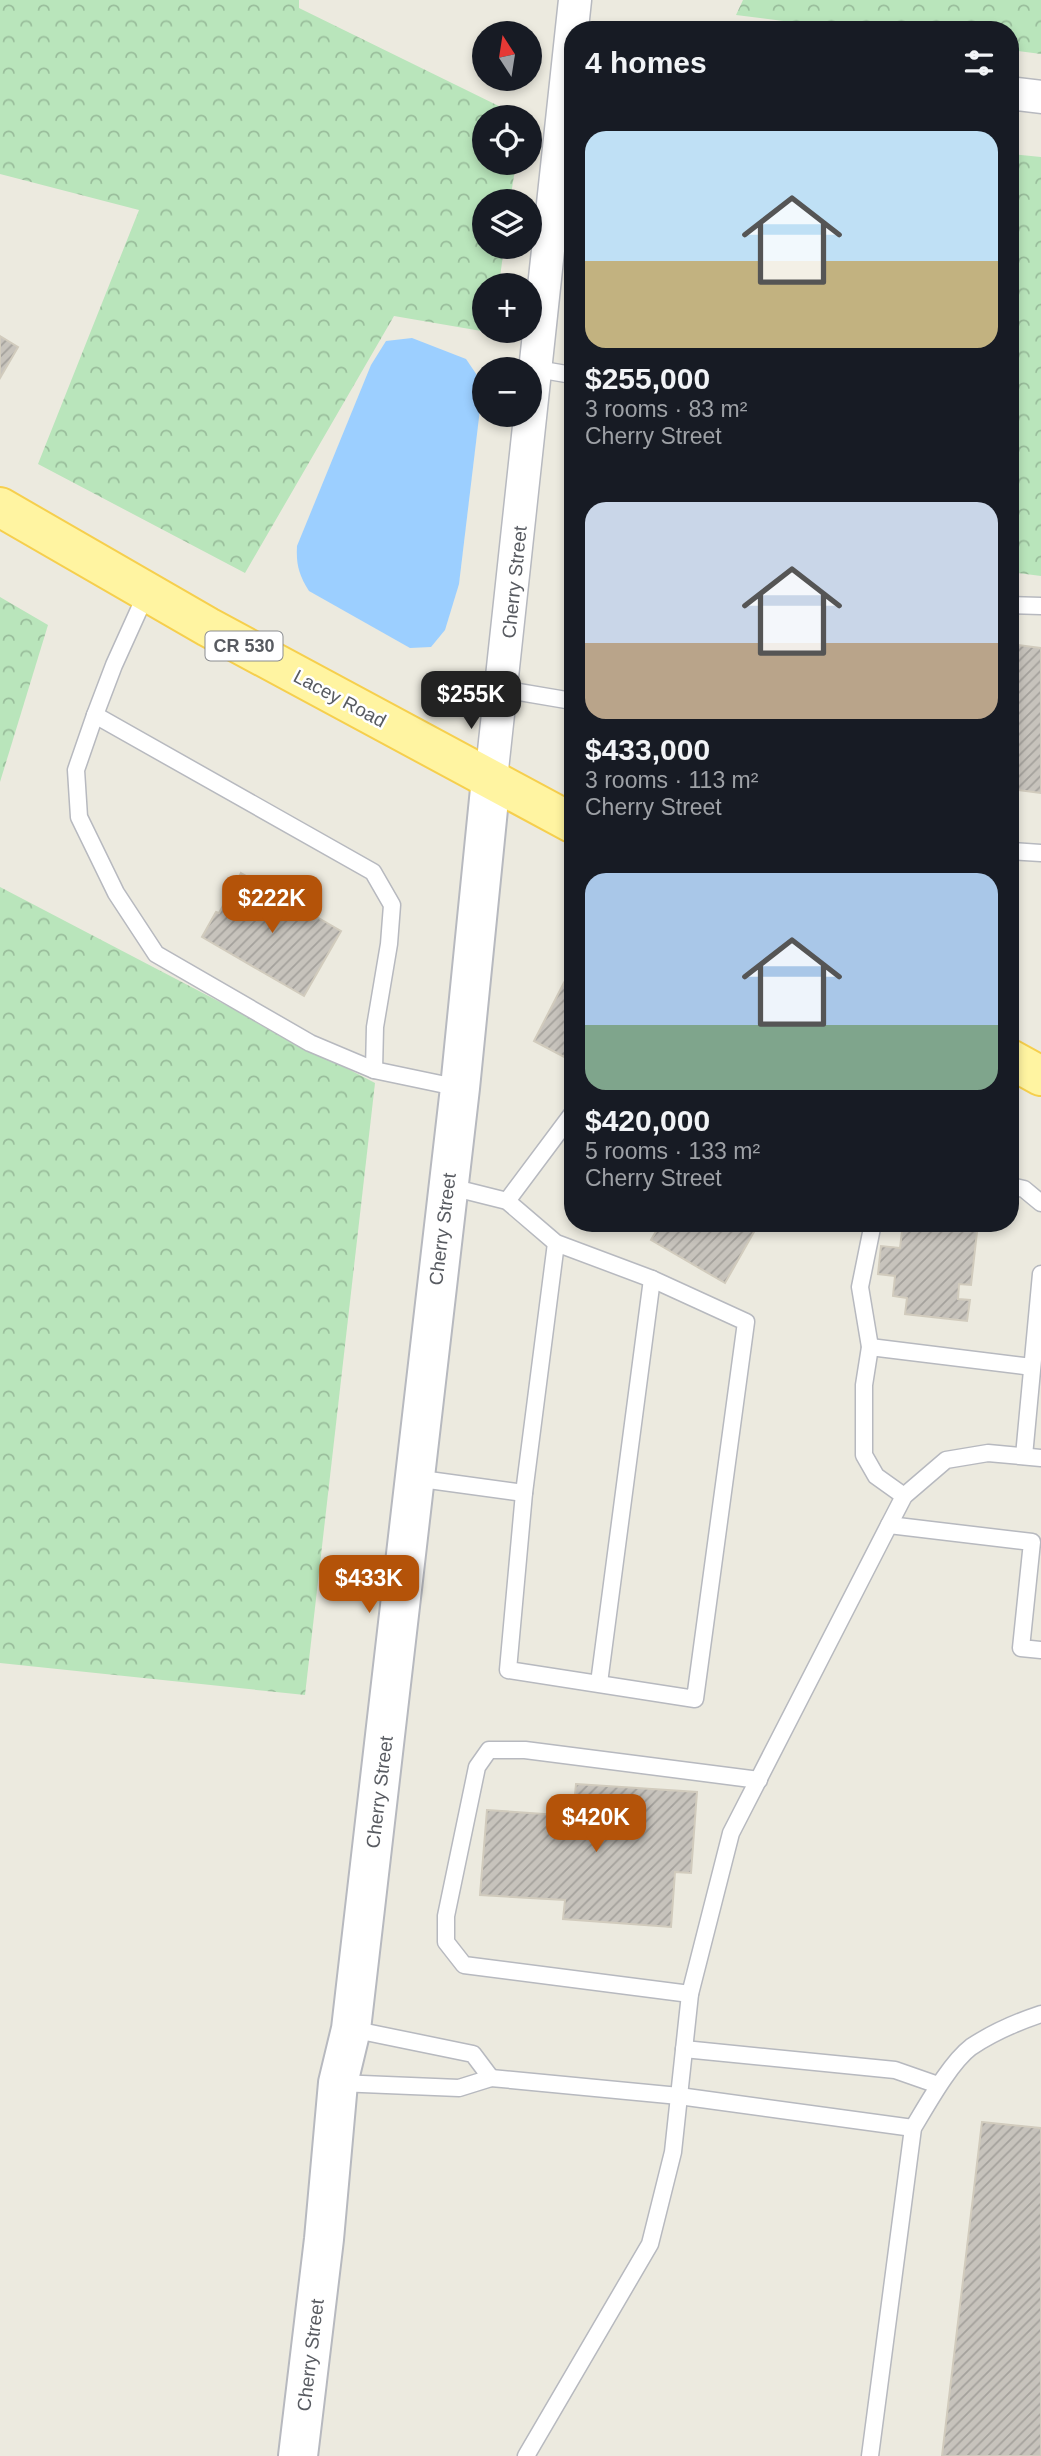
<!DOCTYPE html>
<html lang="en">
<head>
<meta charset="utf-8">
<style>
  :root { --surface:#171b24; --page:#242831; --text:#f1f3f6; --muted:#9ea1a6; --accent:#b45309 }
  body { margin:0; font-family:Helvetica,sans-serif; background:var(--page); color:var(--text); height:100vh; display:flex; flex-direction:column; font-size:26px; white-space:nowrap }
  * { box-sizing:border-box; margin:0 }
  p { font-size:23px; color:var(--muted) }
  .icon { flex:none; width:38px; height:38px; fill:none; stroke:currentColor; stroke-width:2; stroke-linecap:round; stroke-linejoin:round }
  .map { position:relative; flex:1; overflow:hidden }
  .side { position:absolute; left:564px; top:21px; width:455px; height:1211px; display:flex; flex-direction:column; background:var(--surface); border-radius:28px; box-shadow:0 4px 10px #0003 }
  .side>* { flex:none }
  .needle { width:46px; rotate:348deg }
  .fabs { position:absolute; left:472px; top:21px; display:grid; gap:14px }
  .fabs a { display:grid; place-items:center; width:70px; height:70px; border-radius:50%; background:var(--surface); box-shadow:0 4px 10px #0003; font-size:35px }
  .price { position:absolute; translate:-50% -60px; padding:0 16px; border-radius:14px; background:var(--accent); color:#fff; font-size:23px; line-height:46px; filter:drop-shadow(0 2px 4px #0008) }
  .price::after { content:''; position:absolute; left:50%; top:42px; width:21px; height:16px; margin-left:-10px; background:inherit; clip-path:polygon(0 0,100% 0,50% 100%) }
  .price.on { background:#222; color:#fff }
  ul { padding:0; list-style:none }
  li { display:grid; align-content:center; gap:14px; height:371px; padding:0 21px }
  li span { display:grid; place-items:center; height:217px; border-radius:21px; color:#555 }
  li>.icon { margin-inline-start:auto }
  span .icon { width:126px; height:126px; fill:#fffc; stroke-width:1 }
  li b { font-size:30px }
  h2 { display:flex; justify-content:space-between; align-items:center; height:84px; padding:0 21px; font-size:30px }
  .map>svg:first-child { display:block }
  .forest { fill:url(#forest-crowns) }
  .water { fill:#9ccfff }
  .building { fill:url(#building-hatch); stroke:#d1cbbd; stroke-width:2 }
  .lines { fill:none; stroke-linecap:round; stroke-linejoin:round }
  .service-casing { stroke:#b7b9bf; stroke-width:19 }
  .minor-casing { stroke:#b7b9bf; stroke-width:35 }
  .tertiary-casing { stroke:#b7b9bf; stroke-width:42 }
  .primary-casing { stroke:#f6cf4d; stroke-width:42 }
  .service { stroke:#fff; stroke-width:16 }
  .minor { stroke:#fff; stroke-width:32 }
  .tertiary { stroke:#fff; stroke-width:38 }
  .primary { stroke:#fff4a1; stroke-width:38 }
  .labels { text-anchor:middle; stroke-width:5; stroke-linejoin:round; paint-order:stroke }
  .shield { fill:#fff; stroke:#8a8c90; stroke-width:2 }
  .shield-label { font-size:18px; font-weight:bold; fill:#585b61 }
  .street-label { font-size:19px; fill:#585b61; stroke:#fff }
</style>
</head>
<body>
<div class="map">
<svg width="1041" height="2456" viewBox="0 0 1041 2456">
  <defs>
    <pattern id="forest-crowns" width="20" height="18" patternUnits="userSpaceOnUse" patternTransform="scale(1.75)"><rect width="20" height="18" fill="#b9e5bb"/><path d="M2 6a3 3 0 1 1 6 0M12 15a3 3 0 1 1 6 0" fill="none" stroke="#99bd9b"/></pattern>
    <pattern id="building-hatch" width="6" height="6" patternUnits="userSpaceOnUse" patternTransform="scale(1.75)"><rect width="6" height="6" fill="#c7c3bc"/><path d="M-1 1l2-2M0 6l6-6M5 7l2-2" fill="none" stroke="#a4a19c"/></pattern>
  </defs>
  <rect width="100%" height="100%" fill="#eceadf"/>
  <g class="forest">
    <polygon points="0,0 299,0 299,8 521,117 485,117 485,163 516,163 510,201 485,201 485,247 504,247 499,285 485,285 485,331 493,331 493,333 394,316 245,573 38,464 139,210 0,174"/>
    <polygon points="743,0 1041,0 1041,54 1010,50 1010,30 853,30 736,15"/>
    <polygon points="1010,154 1041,157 1041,576 1010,572"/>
    <polygon points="0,597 48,625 0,782"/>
    <polygon points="0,887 375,1083 305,1695 0,1663"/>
  </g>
  <path class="water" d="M412,338L466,359L483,384L459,584L445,630L431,647L410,648L309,591C299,575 296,565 297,546L371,365L386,341Z"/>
  <g class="building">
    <polygon points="0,336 18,347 0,378"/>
    <polygon points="1010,644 1041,648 1041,793 1010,789"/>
    <polygon points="241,873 341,931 304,996 202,937 216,912 219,913"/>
    <polygon points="572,967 572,1061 534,1041"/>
    <polygon points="661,1223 759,1223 725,1283 651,1240"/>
    <polygon points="903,1223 978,1223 971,1285 959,1284 958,1299 970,1300 967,1321 905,1314 907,1298 893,1296 895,1276 878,1274 881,1246 900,1248"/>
    <polygon points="576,1784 697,1792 691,1873 675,1872 671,1927 563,1919 565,1900 480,1895 487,1810 573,1816"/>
    <polygon points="982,2122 1041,2128 1041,2456 942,2456"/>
  </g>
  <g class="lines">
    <defs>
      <g id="service">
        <polyline points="537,369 572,375"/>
        <polyline points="147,592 114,665 95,715 373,872 392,905 389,944 375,1027 374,1070"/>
        <polyline points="1010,605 1041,606"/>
        <polyline points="502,689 572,701"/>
        <polyline points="95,715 76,770 79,817 116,893 156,954 310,1043 374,1070 460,1088"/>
        <polyline points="1010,851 1041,853"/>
        <polyline points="447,1186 507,1201 556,1243 652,1279 746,1322 695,1699 508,1670 524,1493 556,1243"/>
        <polyline points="1010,1186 1024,1189 1041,1203"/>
        <polyline points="507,1201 572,1114"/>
        <polyline points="873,1223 860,1287 870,1347 864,1385 864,1455 876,1476 904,1496"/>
        <polyline points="870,1347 1032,1367"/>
        <polyline points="1024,1456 1041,1274"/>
        <polyline points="414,1478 524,1493"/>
        <polyline points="889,1525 1032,1542 1021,1648 1041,1650"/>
        <polyline points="599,1683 652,1279"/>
        <polyline points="690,1994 464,1965 446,1942 446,1916 477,1767 489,1750 525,1750 759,1780"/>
        <polyline points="684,2049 895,2070 938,2085"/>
        <polyline points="491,2078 679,2096 913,2128"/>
        <polyline points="338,2083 459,2088 491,2078 473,2054 351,2029"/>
        <polyline points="526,2456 650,2244 673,2152 690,1994 731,1833 889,1525 904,1496 946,1460 988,1453 1041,1458"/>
        <path d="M870,2456L913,2128C927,2105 950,2063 971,2047C992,2033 1017,2022 1041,2014"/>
      </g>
      <g id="minor">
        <polyline points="1010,93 1041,97"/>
        <polyline points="491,779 575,0"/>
      </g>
      <polyline id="tertiary" points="298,2456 324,2239 338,2083 351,2029 460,1088 491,779"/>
      <g id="primary">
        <polyline points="0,507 208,627 572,823"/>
        <polyline points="1010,1059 1041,1076"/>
      </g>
    </defs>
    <use href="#service" class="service-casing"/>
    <use href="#minor" class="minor-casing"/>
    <use href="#tertiary" class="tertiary-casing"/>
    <use href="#primary" class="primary-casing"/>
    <use href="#service" class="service"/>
    <use href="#minor" class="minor"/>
    <use href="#tertiary" class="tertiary"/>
    <use href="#primary" class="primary"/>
  </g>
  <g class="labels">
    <rect class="shield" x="205.5" y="631.5" width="77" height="29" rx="5"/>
    <g class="shield-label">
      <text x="244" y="652">CR 530</text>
    </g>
    <g class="street-label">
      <text transform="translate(514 582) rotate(-84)" y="7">Cherry Street</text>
      <text transform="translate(340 698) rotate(28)" y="7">Lacey Road</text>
      <text transform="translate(442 1229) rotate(-83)" y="7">Cherry Street</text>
      <text transform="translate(379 1792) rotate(-83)" y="7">Cherry Street</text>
      <text transform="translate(310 2355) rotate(-83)" y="7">Cherry Street</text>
    </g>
  </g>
</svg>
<div class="fabs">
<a><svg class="needle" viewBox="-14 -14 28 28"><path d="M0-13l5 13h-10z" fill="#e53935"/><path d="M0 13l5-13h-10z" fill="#9ea1a6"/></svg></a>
<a><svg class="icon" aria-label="locate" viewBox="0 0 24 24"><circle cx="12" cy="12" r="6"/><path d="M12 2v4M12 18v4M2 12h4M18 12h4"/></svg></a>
<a><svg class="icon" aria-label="layers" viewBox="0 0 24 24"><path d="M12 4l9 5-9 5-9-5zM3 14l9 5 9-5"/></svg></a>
<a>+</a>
<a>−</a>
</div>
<b class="price on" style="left:471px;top:731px">$255K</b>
<b class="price" style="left:272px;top:935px">$222K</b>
<b class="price" style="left:369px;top:1615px">$433K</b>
<b class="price" style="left:596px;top:1854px">$420K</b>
<section class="side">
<h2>4 homes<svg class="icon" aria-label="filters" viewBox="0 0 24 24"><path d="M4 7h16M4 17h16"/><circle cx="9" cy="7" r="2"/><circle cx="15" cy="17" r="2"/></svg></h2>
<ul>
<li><span style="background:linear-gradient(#bfe0f5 60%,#c2b280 0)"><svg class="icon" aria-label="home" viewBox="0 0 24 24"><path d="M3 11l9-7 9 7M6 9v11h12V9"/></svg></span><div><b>$255,000</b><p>3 rooms · 83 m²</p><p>Cherry Street</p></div></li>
<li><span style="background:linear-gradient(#c9d6e8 65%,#b9a48a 0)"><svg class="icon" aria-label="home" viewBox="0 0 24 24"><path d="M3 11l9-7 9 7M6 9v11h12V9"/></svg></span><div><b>$433,000</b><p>3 rooms · 113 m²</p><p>Cherry Street</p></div></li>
<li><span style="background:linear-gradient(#a9c7e8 70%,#7fa58c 0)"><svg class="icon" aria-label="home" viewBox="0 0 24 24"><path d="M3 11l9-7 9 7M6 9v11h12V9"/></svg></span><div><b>$420,000</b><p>5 rooms · 133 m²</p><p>Cherry Street</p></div></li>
</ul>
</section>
</div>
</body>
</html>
